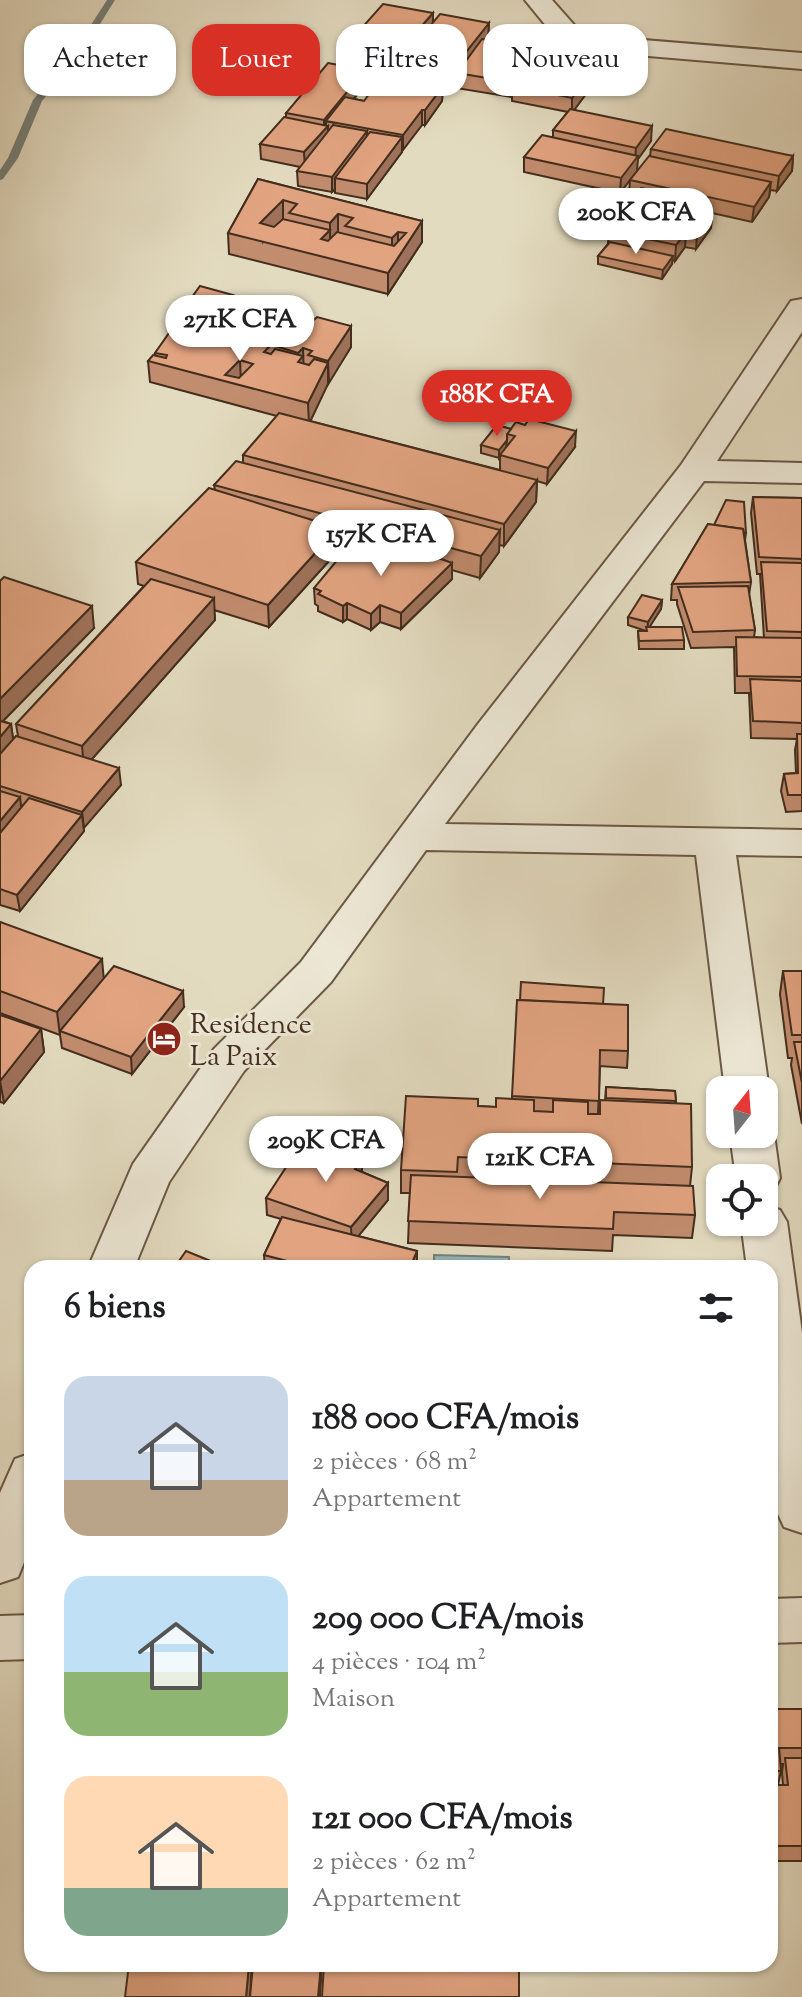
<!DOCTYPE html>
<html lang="fr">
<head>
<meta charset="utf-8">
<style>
  :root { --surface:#fff; --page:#f6f6f6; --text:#202124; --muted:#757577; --accent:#d93025 }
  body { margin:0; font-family:"Sorts Mill Goudy",serif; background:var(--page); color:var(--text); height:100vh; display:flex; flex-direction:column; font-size:30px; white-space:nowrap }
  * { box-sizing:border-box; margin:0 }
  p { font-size:26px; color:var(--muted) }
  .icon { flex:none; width:44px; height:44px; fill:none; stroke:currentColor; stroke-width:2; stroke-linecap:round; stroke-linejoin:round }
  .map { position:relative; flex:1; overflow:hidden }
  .side { position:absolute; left:24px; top:1260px; width:754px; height:712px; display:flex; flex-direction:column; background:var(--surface); border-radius:24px; box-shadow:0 2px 6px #0004 }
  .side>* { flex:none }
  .top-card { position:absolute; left:24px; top:24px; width:754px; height:72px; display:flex; gap:16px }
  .needle { width:52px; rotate:17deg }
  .controls { position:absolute; left:706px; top:1076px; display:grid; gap:16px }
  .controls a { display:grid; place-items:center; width:72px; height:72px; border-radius:16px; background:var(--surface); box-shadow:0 2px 6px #0004; font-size:40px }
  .price { position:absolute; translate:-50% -68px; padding:0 18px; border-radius:28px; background:#fff; color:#222; font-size:26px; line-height:52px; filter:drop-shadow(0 2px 4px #0008) }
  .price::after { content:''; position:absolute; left:50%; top:48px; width:24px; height:18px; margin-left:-12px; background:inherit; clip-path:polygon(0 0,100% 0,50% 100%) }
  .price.active { background:var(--accent); color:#fff }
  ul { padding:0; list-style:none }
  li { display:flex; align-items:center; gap:24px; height:200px; padding:0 40px }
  li span { display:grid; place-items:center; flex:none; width:224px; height:160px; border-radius:24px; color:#555 }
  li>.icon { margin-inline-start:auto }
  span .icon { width:96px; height:96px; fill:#fffc; stroke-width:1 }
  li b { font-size:34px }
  h2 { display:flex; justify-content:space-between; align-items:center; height:96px; padding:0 40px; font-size:34px }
  .chip { padding:0 28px; border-radius:24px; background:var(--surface); box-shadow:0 2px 6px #0004; font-size:28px; line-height:72px }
  .chip.active { background:var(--accent); color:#fff }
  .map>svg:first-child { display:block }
  .water { fill:#97b9ba; stroke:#75817b; stroke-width:2 }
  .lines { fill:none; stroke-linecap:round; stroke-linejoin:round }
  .stream { fill:#75817b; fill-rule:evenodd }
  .minor-casing { stroke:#6b5846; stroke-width:4 }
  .minor { fill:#ede8d6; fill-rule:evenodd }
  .wall { fill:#c28c6e; stroke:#432d1d; stroke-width:2; fill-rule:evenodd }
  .shaded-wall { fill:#9e725a; stroke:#432d1d; stroke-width:2 }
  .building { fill:#e1a380; stroke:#432d1d; stroke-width:2; fill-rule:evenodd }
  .labels { text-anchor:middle; stroke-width:6; stroke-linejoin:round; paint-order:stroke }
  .poi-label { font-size:28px; fill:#432d1d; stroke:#ede8d6; text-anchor:start }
</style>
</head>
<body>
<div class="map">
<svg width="802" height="1997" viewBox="0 0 802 1997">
  <rect width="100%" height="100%" fill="#e3dbc0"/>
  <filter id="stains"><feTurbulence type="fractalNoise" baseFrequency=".0025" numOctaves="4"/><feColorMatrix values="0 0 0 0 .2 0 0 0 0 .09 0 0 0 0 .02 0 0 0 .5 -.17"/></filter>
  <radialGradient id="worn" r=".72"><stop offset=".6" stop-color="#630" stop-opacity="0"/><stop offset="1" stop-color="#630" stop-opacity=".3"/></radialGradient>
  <polygon class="water" points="434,1255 509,1257 509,1268 434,1268"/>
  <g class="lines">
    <polygon class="stream" points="107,0 115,0 85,48 42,101 18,158 3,179 0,180 0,170 8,158 33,100 78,45"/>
    <defs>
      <g id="minor">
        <polygon points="525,0 552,0 583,35 802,53 802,69 565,49"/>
        <polygon points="802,299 802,332 717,461 802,463 802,483 704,481 445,824 802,830 802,856 736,855 769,1090 764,1098 764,1090 725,1090 696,855 426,850 331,982 244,1071 169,1182 134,1268 88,1268 133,1164 214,1049 301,962 478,724 681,465 791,301"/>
        <polygon points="764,1121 774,1134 780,1178 774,1190 764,1193 764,1178 736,1178 730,1134 764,1134"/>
        <polygon points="764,1205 780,1210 787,1222 802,1333 802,1533 784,1527 777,1512 770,1454 770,1268 747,1268 741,1222 764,1222"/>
        <polygon points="32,1453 32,1543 18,1577 0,1583 0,1493 15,1459"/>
        <polygon points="802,1598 802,1642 770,1643 770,1599"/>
        <polygon points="32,1615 32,1659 0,1660 0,1616"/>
      </g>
    </defs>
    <use href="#minor" class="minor-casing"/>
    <use href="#minor" class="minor"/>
  </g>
  <g class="wall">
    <polygon points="433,13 433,23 489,23 488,38 487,40 535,58 601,60 600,75 574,110 651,141 638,159 620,193 524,172 524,157 553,137 553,130 568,112 512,101 512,95 511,97 456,88 456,78 451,85 401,76 401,64 393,73 343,64 343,49"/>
    <polygon points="365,70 365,85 354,99 364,101 443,86 442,101 425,125 422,125 402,150 402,152 367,199 335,193 335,189 332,192 298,186 297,171 300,167 261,159 260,144 286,118 286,113"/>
    <polygon points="651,149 793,156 792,171 777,191 770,190 769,197 752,222 712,213 711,228 696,249 685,247 675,261 672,260 672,264 662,279 598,264 598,256 608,244 609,231 634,197 629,196 630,180 650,156"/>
    <polygon points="258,179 422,221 422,242 388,294 229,254 228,233"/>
    <polygon points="233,300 270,310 309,315 310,320 351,326 351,347 328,382 310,421 500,470 500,457 499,458 481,453 481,445 497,425 575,447 547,484 537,481 536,502 504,546 499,545 499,552 480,578 452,570 452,579 401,629 380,622 371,630 347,619 343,622 318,611 318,606 315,604 314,588 375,556 380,551 339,540 339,550 269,627 214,610 215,620 92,759 121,785 83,828 84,831 20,911 0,905 0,581 94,628 3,721 11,724 13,739 18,736 16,724 144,586 138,584 136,562 215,490 214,485 243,463 243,455 277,416 150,382 148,361 155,356 155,353 180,323 179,315"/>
    <polygon points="753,497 802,498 802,811 786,812 781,791 784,774 796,773 795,750 797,739 751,738 749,693 735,693 734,647 691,648 677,604 677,600 671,600 672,584 708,524 746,533 745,540 751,582 749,595 755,630 754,637 764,638 760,574 757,574 751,513"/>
    <polygon points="662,600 661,609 649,627 684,640 684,649 639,649 638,631 646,631 628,625 628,617"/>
    <polygon points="0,922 104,979 184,1007 132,1074 62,1048 60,1035 0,1013"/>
    <polygon points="783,971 802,971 802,1124 791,1065 792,1058 788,1058 780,994"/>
    <polygon points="603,1004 628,1051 627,1068 600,1066 598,1114 605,1101 606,1087 675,1091 676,1103 692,1167 690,1186 695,1215 692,1238 613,1235 612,1251 408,1243 410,1193 401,1193 401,1170 478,1106 495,1107 512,1099 512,1096"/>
    <polygon points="0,1015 41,1029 44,1052 4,1103 0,1102"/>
    <polygon points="362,1160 362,1172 388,1183 388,1200 358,1236 417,1251 417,1268 265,1268 264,1255 281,1219 267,1215 266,1198"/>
    <path d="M770,1709H802V1861H770ZM780,1764H783L782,1773L783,1785H778L781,1771Z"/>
  </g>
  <g class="shaded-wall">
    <polygon points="433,13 433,27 401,61 401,64 393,73 393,59"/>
    <polygon points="489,23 488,38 460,73 457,73 456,78 451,85 451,71"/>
    <polygon points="536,48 535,62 513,86 512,95 511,97 511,82"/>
    <polygon points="601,60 600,75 572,113 572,98"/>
    <polygon points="365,70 365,85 334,123 326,121 326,128 328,126 328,141 305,168 304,152 324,130 324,120"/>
    <polygon points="443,86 442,101 425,125 425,110"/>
    <polygon points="422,110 422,125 403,150 403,135"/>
    <polygon points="652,126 651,141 638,159 637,171 620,193 621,178 635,159 636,148"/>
    <polygon points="367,131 367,146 335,178 335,189 332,192 332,177"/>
    <polygon points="402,137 402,152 367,199 367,184"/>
    <polygon points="793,156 792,171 777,191 779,176"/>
    <polygon points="771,182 769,197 752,222 754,207"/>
    <polygon points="283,200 283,221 263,242 260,223"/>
    <polygon points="712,212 711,228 696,249 697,234"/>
    <polygon points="338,214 338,235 330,244 330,223"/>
    <polygon points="422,221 422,242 388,294 388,273"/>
    <polygon points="330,230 330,251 321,239"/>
    <polygon points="398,232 398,252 392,259 392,238"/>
    <polygon points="686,232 685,247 675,261 676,245"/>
    <polygon points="673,256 672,264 662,279 663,270"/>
    <polygon points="223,326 224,347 219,352 218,331"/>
    <polygon points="351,326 351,347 329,383 328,361"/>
    <polygon points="261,336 262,357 257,362 256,341"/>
    <polygon points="242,340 243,361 240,360 241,382 225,375 237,346"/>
    <polygon points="303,348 304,378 299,383 298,353"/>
    <polygon points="328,363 328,384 309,424 308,403"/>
    <polygon points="576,431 575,447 547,484 548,468"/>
    <polygon points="507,440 506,449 499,458 499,450"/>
    <polygon points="537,480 536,502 504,546 504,524"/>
    <polygon points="338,528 339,550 269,627 268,605"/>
    <polygon points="500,530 499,552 480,578 481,556"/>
    <polygon points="452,563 452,579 401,629 401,613"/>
    <polygon points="214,598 215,620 84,768 82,746"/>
    <polygon points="662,600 661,609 647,631 648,622"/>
    <polygon points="347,603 347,619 343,622 343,606"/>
    <polygon points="380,605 380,622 371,630 371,614"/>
    <polygon points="92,606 94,628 0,724 0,699"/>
    <polygon points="11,724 14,746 0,763 0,737"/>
    <polygon points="119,768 121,785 84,828 82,812"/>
    <polygon points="20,797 22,814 0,840 0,821"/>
    <polygon points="82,815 84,831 20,911 17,895"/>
    <polygon points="102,959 104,981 60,1031 60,1035 57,1012"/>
    <polygon points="183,991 184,1007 132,1074 131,1057"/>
    <polygon points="41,1029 44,1052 4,1103 0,1081"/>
    <polygon points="362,1160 362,1177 355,1169"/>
    <polygon points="388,1183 388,1200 352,1244 351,1227"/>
    <polygon points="417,1251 417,1268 410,1268"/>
    <polygon points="249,1964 252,1964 250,1997 246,1997"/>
    <polygon points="321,1964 322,1964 320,1997 318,1997"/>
  </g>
  <g class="building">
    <polygon points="383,4 433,13 393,59 343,49"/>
    <polygon points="440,14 489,23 451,71 401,61"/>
    <polygon points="482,39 536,48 511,82 457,73"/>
    <polygon points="542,49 601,60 572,98 513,86"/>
    <polygon points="328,63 365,70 324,120 286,113"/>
    <polygon points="382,76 443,86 425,110 422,110 403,135 326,121 345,97 364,101"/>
    <polygon points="570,109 652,126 636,148 553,130"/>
    <polygon points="284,117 328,126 304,152 260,144"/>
    <polygon points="333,125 367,131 332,177 297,171"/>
    <polygon points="666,129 793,156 779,176 651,149"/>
    <polygon points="370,132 402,137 367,184 335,178"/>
    <polygon points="542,135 638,156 621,178 524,157"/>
    <polygon points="649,156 771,182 754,207 630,180"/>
    <path d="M258,179L422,221L388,273L228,233ZM283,200L297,204L289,213L330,223L338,214L353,218L345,226L392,238L398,232L406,233L394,246L337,232L328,241L321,239L330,230L283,219L274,227L260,223Z"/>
    <polygon points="641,188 707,202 701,210 712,212 697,234 686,232 676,245 609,231"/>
    <polygon points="610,242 673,256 663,270 598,256"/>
    <polygon points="200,286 233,295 229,299 235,300 239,296 270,304 266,309 274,311 278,307 309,315 306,319 313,321 317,317 351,326 328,361 308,355 312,351 303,348 298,353 269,344 274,340 261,336 256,341 229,333 234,329 223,326 218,331 192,323 196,319 179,315"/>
    <path d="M176,323L205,330L199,335L207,337L211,332L242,340L237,346H240L246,341L269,347L264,352L271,354L275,349L303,356L298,362L309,365L314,359L328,363L308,403L148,361L153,355L166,358L167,355L155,353ZM240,360L253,364L239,378L225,375Z"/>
    <polygon points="279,413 537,480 504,524 243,455"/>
    <polygon points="529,419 576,431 548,468 500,455 515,436 507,434 516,422 525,425"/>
    <polygon points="497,425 511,429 507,434 507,440 499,450 481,445"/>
    <polygon points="236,461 500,530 481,556 214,485"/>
    <polygon points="209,488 338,528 268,605 136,562"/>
    <polygon points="753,497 802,498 802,559 759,557"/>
    <polygon points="726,500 744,502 746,533 744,533 743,529 714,525"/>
    <polygon points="708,524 743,529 751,582 672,584"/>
    <polygon points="392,541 452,563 401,613 380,605 371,614 347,603 343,606 318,594 321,591 314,588 348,547 375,556"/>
    <polygon points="761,562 802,563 802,632 767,631"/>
    <polygon points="4,577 92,606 0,699 0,581"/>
    <polygon points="151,579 214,598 82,746 16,724"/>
    <polygon points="748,586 755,630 693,632 678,587"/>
    <polygon points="642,595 662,600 648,622 628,617"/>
    <polygon points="646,627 682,627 684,640 639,641 638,631 647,631"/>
    <polygon points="736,637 802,638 802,677 737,676"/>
    <polygon points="750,679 802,681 802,723 753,721"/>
    <polygon points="0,721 11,724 0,737"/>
    <polygon points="797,734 802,734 802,795 788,795 784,774 798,773"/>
    <polygon points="16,736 119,768 82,812 0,786 0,754"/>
    <polygon points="0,791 20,797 0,821"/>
    <polygon points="29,798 82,815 17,895 0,889 0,833"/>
    <polygon points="0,922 102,959 57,1012 0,991"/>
    <polygon points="114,966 183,991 131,1057 60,1031"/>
    <polygon points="783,971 802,971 802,1035 792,1035"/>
    <polygon points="521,982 604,988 603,1004 520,1000"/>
    <polygon points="517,1000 628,1005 628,1051 600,1050 599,1101 512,1096"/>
    <polygon points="0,1015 41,1029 0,1081"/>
    <polygon points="794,1042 802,1042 802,1083"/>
    <polygon points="606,1087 675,1091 676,1101 606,1098"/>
    <polygon points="406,1096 478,1099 478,1106 496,1107 496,1098 534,1100 534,1111 553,1112 553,1100 588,1102 588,1114 600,1114 600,1100 691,1104 692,1167 458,1157 457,1172 401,1170"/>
    <polygon points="307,1135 362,1160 355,1169 388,1183 351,1227 266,1198"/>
    <polygon points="411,1175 693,1186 695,1215 614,1212 613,1229 408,1221"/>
    <polygon points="282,1217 417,1251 410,1268 314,1268 264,1255"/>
    <polygon points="186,1251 213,1262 208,1268 174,1268"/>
    <polygon points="770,1709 802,1709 802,1748 779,1748 781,1771 770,1771"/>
    <polygon points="785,1758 802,1758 802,1846 770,1846 770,1785 788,1785"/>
    <polygon points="129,1964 249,1964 246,1997 125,1997"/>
    <polygon points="253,1964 321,1964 318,1997 250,1997"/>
    <polygon points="324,1964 519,1964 519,1997 322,1997"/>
  </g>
  <defs>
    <symbol id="hotel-disc" viewBox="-11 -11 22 22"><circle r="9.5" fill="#8f2418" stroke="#ede8d6"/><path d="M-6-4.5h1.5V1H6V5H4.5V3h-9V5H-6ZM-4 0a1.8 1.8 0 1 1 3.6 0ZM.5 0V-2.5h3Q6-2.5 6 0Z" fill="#fff"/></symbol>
  </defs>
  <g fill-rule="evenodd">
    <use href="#hotel-disc" x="144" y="1019" width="40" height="40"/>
  </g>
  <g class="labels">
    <g class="poi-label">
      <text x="190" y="1033">Residence<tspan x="190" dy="32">La Paix</tspan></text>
    </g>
  </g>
  <rect width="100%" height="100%" filter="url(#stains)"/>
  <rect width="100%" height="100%" fill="url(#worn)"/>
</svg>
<div class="controls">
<a><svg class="needle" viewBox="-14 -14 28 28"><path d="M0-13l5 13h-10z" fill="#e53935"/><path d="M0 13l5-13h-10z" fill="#757577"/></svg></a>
<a><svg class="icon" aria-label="locate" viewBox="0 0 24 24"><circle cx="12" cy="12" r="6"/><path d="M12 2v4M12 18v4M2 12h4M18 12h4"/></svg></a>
</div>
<b class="price" style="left:636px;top:256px">200K CFA</b>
<b class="price" style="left:240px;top:363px">271K CFA</b>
<b class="price active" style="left:497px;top:438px">188K CFA</b>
<b class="price" style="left:381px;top:578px">157K CFA</b>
<b class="price" style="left:326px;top:1184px">209K CFA</b>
<b class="price" style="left:540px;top:1201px">121K CFA</b>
<div class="top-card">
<a class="chip">Acheter</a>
<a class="chip active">Louer</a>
<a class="chip">Filtres</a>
<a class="chip">Nouveau</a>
</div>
<section class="side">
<h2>6 biens<svg class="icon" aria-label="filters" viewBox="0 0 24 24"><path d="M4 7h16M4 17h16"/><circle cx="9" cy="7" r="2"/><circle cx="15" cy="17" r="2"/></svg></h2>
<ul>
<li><span style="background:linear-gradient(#c9d6e8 65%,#b9a48a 0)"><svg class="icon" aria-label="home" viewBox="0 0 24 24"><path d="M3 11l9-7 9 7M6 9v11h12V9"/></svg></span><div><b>188 000 CFA/mois</b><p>2 pièces · 68 m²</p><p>Appartement</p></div></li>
<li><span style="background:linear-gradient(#bfe0f5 60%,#8fb573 0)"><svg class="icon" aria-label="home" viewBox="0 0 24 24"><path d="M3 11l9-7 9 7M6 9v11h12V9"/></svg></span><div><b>209 000 CFA/mois</b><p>4 pièces · 104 m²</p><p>Maison</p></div></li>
<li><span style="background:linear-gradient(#ffd9b3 70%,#7fa58c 0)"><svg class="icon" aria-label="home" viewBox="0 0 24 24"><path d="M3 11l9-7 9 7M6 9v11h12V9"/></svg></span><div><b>121 000 CFA/mois</b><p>2 pièces · 62 m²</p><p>Appartement</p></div></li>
</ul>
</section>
</div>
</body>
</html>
